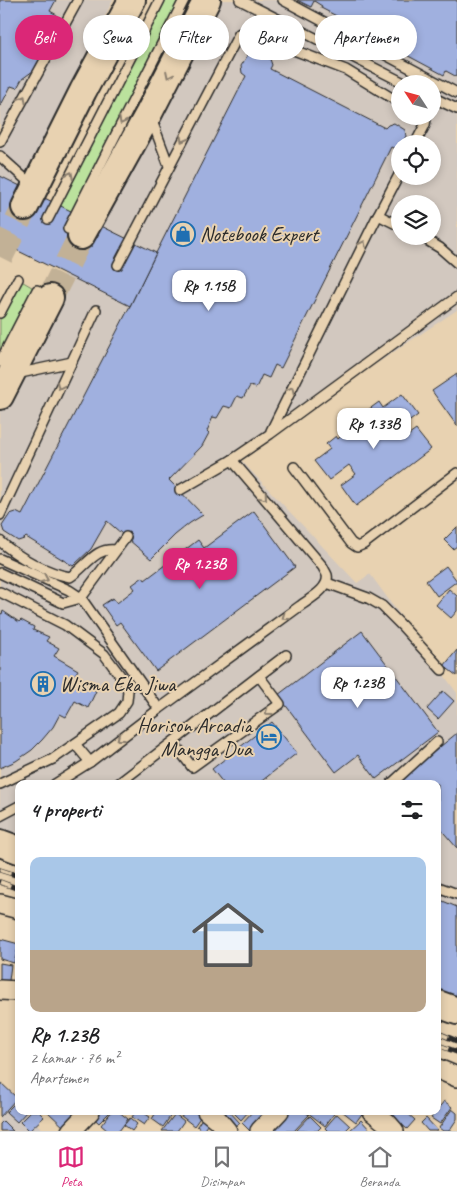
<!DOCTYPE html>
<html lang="id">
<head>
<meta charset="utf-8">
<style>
  :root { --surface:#fff; --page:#f2f2f2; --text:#202124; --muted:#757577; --line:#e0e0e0; --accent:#db2777 }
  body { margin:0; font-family:Caveat,sans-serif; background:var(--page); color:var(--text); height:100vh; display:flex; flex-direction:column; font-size:19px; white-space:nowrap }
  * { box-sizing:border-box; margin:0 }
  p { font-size:16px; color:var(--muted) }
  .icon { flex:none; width:28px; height:28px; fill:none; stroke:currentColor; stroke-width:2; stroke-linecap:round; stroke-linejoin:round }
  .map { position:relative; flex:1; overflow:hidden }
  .side { position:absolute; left:15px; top:780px; width:426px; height:335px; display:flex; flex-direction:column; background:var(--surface); border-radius:10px; box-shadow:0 2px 8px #0003 }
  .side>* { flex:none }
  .top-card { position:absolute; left:15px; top:15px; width:428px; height:45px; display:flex; gap:10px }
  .needle { width:32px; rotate:306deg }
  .tools { position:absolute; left:391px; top:75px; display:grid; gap:10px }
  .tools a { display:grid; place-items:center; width:50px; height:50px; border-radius:50%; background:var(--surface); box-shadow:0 2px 8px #0003; font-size:25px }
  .price { position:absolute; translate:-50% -42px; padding:0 11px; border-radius:10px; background:#fff; color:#222; font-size:16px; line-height:32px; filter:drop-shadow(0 1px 2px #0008) }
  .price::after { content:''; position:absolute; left:50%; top:30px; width:15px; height:11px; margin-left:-8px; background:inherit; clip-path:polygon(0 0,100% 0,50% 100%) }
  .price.active { background:var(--accent); color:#fff }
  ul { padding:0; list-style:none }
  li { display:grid; align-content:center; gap:10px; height:265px; padding:0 15px }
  li span { display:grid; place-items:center; height:155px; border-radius:10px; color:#555 }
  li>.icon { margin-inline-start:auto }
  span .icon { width:90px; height:90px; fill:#fffc; stroke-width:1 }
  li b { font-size:21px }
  h2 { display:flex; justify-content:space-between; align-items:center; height:60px; padding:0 15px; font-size:21px }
  .chip { padding:0 18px; border-radius:22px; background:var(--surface); box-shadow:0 2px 8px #0003; font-size:18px; line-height:45px }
  .chip.active { background:var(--accent); color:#fff }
  .menu { display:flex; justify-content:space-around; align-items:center; height:70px; border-top:1px solid var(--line); background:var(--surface); font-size:14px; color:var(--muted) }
  .menu a { display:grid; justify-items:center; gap:2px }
  .menu .active { color:var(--accent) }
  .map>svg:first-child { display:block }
  .built { fill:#d2c8bf; fill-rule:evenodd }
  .green { fill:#bbe29d; stroke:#738664 }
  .building { fill:#a0b0df; stroke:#2b2b2b }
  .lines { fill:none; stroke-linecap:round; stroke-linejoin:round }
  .secondary-tunnel { stroke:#c2b196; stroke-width:26; stroke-dasharray:26 13; stroke-linecap:butt }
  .lane-casing { stroke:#2b2b2b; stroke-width:12 }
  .street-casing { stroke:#2b2b2b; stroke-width:22 }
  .secondary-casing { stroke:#2b2b2b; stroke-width:30 }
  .lane { stroke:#e8d2b1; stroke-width:9 }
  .street { stroke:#e8d2b1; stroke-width:19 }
  .secondary { stroke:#e8d2b1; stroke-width:26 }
  .rail-casing { stroke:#2b2b2b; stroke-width:5.5 }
  .rail { stroke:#e8d2b1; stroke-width:4; stroke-dasharray:11; stroke-linecap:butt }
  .oneway { stroke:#8a7e6e }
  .labels { text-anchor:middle; stroke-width:4; stroke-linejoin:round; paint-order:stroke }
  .poi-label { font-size:21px; fill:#2b2b2b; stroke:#e8d2b1; text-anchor:start }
</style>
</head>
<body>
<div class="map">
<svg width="457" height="1131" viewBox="0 0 457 1131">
  <rect width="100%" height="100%" fill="#e8d2b1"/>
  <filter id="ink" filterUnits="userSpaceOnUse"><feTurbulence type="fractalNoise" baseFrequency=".02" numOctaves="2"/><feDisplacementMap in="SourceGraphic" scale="10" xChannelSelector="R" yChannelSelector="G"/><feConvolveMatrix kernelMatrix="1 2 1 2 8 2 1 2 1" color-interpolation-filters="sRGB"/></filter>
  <g filter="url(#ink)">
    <g class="built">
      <polygon points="0,0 113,0 0,228"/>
      <path d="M206,0H457V310L237,456L357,583L370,574L457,693V991L438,984V784H19V835L0,834V396ZM400,84H432V116H400ZM400,144H432V176H400ZM400,204H432V236H400Z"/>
      <polygon points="0,1088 19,1106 19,1111 24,1111 44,1131 0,1131"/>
    </g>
    <g class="green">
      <polygon points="161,0 184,0 68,229 48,219"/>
      <polygon points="18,279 37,290 0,362 0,313"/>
    </g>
    <g class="building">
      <polygon points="0,0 56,0 50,11 57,15 51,25 51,35 49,45 37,68 22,79 17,88 11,86 0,107"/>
      <polygon points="297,0 457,0 457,77 446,71 444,75 399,51 400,46 391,40 379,38 321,8 322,6 314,1 311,7"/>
      <polygon points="257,51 270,59 272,65 270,69 385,128 388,125 394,123 405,130 406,136 402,144 400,144 400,146 393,148 391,147 281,368 275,365 269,378 262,375 256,388 250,386 243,398 237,396 231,408 224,406 217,418 213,417 207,431 209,433 202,446 169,480 203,515 190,523 175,535 151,559 107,521 91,549 73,566 26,537 24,539 18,541 4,532 2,526 10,514 16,512 22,515 130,306 156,253 246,76 242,73 241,66 249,53"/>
      <polygon points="0,176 156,253 130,306 0,242"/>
      <polygon points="457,374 457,426 432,391"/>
      <polygon points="402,394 418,415 399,429 405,438 416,430 431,449 356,506 341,485 356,474 349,465 329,480 314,461 330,449 326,444 336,436 338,439 341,436 338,433 345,428 349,432 360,424 357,420 366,413 369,417 372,415 368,410 379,402 383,408"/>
      <polygon points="254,511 295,567 156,671 120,622 116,625 102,605 113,598 117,603 135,589 132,585 143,577 145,580 198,540 204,548"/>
      <polygon points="457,527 457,546 453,549 444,540"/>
      <polygon points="446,566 457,581 437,596 426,581"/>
      <polygon points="449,589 457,596 457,611 451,618 436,605"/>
      <polygon points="3,611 19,622 21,620 34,627 33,630 49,637 46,641 59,648 54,656 78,670 74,676 96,691 88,708 75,701 66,717 60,714 53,727 42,740 32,750 16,761 0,768 0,613 2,614"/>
      <polygon points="362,631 438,732 376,779 358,755 336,772 278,695"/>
      <polygon points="457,650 457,676 444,666"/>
      <polygon points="443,691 454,701 438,719 427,709"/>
      <polygon points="272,722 297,753 258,784 224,784 212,769"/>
      <polygon points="457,733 457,848 438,826 438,784 399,784 397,782"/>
      <polygon points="438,899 457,907 457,1003 438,995"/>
      <polygon points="0,939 19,944 14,963 0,959"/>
      <polygon points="0,963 11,965 8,988 0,987"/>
      <polygon points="0,1082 17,1098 0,1117"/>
      <polygon points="19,1099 19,1111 27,1111 17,1122 6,1112"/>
      <polygon points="444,1101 452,1107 440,1124 431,1118 436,1111 438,1111 438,1109"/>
      <polygon points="452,1109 457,1113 457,1119 449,1131 443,1131 439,1128"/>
      <polygon points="31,1111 38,1111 44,1117 29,1131 20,1122"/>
      <polygon points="47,1111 80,1111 67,1130"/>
      <polygon points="92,1111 111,1111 99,1123 89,1114"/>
      <polygon points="112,1111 118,1111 128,1119 119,1131 108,1131 101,1125"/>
      <polygon points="136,1111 141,1111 150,1117 144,1125 132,1117"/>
      <polygon points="157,1111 174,1111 163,1127 152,1119"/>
      <polygon points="177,1111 203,1111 204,1112 194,1126 176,1112"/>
      <polygon points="227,1111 229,1111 240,1123 231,1131 219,1119"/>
      <polygon points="232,1111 249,1111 241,1120"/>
      <polygon points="253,1111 258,1111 267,1120 257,1131 250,1131 242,1123"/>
      <polygon points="283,1111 304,1111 309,1115 294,1131 264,1131"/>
      <polygon points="308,1111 336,1111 325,1126 307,1112"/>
      <polygon points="342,1111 364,1111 356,1122"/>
      <polygon points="395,1111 405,1111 415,1120 407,1129 391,1115"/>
      <polygon points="175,1114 184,1121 177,1131 162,1131"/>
      <polygon points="205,1114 211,1119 203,1131 197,1126"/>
      <polygon points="337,1114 350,1126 345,1131 328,1131 325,1128"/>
      <polygon points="310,1116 321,1127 317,1131 296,1131"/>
      <polygon points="130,1118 137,1124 132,1131 124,1125"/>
      <polygon points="426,1118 438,1131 428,1131 421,1123"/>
      <polygon points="361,1120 371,1131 349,1131"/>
      <polygon points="3,1121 13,1131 0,1131 0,1124"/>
    </g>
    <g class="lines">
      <g class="secondary-tunnel">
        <polyline points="0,257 25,207"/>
        <polyline points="50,298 81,236"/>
      </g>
      <defs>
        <g id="lane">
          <polyline points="240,0 406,84"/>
          <polyline points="283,0 457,93"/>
          <polyline points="432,97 457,109"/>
          <polyline points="151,118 169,166"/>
          <polyline points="0,142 78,0"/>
          <polyline points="415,144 425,125 426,119 421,116"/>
          <polyline points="0,156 3,159 33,186"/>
          <polyline points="378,215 400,226"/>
          <polyline points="48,219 160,0"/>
          <polyline points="68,229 184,0"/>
          <polyline points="420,236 440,248 457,263"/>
          <polyline points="118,265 239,34 244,31 346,70 400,103"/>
          <polyline points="0,313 18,279"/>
          <polyline points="0,362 37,290"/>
          <polyline points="16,374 72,362"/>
          <polyline points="271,431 378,215 400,173"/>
          <polyline points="294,467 351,543 357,547 364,544 457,473"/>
          <polyline points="180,490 232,460 270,434 457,297"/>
          <polyline points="0,515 96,310"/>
          <path d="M0,541C17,557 47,573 70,577C87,566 95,547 116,550"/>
          <polyline points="0,559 69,590 81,598 126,537"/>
          <polyline points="0,573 63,603 81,598 159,709"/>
          <polyline points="327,583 368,598 382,606 402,626 442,670"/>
          <polyline points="0,592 65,625 104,654 125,682 128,691 127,701 119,713 53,759 0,784"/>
          <polyline points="173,742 192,767 280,704 259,676"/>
          <polyline points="75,744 90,762"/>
          <path d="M55,784L90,762L159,709L300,606C309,599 330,589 327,575C326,572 324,570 323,567L232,460"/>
          <polyline points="118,784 286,655"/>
          <polyline points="391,784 437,742"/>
          <polyline points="0,816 19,806"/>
          <polyline points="438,887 457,894"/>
        </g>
        <g id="street">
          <polyline points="0,904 19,909"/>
          <polyline points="0,990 19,991"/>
          <polyline points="438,1069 457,1077"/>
          <polyline points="207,1111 217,1119 227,1131"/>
          <polyline points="372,1111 387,1123 394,1131"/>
          <polyline points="71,1131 90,1111"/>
          <polyline points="260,1131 279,1111"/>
        </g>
        <g id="secondary">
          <polyline points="25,207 83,91 132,0"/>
          <polyline points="81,236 149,113 207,0"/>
          <polyline points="0,396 50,298"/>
          <polyline points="0,843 19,850"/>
          <polyline points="438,1004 457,1011"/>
        </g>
      </defs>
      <use href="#lane" class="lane-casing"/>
      <use href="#street" class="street-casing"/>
      <use href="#secondary" class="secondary-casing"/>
      <use href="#lane" class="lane"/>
      <use href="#street" class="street"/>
      <use href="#secondary" class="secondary"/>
      <defs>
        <g id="rail">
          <polyline points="0,870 19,876"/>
          <polyline points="0,882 19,889"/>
          <polyline points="438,1033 457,1041"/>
          <polyline points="438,1045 457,1052"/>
        </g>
      </defs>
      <use href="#rail" class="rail-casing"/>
      <use href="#rail" class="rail"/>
    </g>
    <defs><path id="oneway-chevron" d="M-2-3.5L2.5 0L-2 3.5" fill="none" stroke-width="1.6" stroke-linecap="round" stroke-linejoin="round" transform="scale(1.25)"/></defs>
    <g class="oneway">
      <use href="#oneway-chevron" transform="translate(169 75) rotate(116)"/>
      <use href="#oneway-chevron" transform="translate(23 99) rotate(-61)"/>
      <use href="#oneway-chevron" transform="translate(122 121) rotate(117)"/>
      <use href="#oneway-chevron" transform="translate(183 139) rotate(118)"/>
      <use href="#oneway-chevron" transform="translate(70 175) rotate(-63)"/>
      <use href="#oneway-chevron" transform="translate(363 244) rotate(-64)"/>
      <use href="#oneway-chevron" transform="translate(60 386) rotate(115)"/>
      <use href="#oneway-chevron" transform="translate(291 390) rotate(-64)"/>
      <use href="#oneway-chevron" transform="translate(264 497) rotate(50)"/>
      <use href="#oneway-chevron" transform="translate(45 579) rotate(24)"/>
      <use href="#oneway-chevron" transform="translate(285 617) rotate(144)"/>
      <use href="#oneway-chevron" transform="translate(268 712) rotate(144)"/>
      <use href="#oneway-chevron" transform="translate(120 738) rotate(142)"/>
    </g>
  </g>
  <defs>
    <symbol id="shop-ring" viewBox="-11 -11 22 22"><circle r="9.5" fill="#e8d2b1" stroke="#1f6fb2" stroke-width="1.5"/><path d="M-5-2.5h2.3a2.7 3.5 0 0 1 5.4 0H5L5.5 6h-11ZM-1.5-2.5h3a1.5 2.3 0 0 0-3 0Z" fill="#1f6fb2"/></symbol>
    <symbol id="building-ring" viewBox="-11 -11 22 22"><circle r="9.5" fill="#e8d2b1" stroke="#1f6fb2" stroke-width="1.5"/><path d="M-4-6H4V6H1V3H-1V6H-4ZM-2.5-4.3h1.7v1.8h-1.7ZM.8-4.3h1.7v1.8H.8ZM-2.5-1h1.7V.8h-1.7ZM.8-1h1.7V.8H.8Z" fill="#1f6fb2"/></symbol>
    <symbol id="hotel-ring" viewBox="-11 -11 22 22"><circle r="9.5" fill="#e8d2b1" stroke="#1f6fb2" stroke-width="1.5"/><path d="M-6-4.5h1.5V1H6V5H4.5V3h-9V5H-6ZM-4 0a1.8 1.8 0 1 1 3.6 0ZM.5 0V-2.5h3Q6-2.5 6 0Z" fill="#1f6fb2"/></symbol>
  </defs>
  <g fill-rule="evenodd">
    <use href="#shop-ring" x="169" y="220" width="28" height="28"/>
    <use href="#building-ring" x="29" y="670" width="28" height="28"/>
    <use href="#hotel-ring" x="255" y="723" width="28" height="28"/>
  </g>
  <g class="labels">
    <g class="poi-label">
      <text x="200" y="241">Notebook Expert</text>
      <text x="60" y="691">Wisma Eka Jiwa</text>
      <text x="252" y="732" text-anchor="end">Horison Arcadia<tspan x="252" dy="24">Mangga Dua</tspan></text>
    </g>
  </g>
</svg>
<div class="tools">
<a><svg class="needle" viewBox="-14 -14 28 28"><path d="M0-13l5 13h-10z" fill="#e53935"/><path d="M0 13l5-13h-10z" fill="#757577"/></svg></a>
<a><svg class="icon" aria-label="locate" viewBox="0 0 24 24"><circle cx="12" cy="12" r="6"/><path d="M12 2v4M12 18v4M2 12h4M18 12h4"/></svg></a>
<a><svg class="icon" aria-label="layers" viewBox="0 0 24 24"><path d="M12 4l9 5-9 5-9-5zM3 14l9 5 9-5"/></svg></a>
</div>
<b class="price" style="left:209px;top:312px">Rp 1.15B</b>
<b class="price" style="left:374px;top:450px">Rp 1.33B</b>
<b class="price active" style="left:200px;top:590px">Rp 1.23B</b>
<b class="price" style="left:358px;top:709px">Rp 1.23B</b>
<div class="top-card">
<a class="chip active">Beli</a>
<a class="chip">Sewa</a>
<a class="chip">Filter</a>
<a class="chip">Baru</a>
<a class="chip">Apartemen</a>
</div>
<section class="side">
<h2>4 properti<svg class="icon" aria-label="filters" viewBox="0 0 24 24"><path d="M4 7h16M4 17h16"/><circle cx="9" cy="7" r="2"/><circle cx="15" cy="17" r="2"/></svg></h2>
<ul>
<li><span style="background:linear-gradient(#a9c7e8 60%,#b9a48a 0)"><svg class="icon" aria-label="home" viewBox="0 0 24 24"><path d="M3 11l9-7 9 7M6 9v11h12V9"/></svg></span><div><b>Rp 1.23B</b><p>2 kamar · 76 m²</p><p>Apartemen</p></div></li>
</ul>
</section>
</div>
<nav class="menu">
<a class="active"><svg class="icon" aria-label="map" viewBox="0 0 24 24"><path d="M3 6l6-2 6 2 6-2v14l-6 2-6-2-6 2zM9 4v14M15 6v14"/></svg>Peta</a>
<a><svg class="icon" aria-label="saved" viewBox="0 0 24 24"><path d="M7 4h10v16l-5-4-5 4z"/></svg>Disimpan</a>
<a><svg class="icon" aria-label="home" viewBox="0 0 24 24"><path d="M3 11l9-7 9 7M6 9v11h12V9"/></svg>Beranda</a>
</nav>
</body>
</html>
